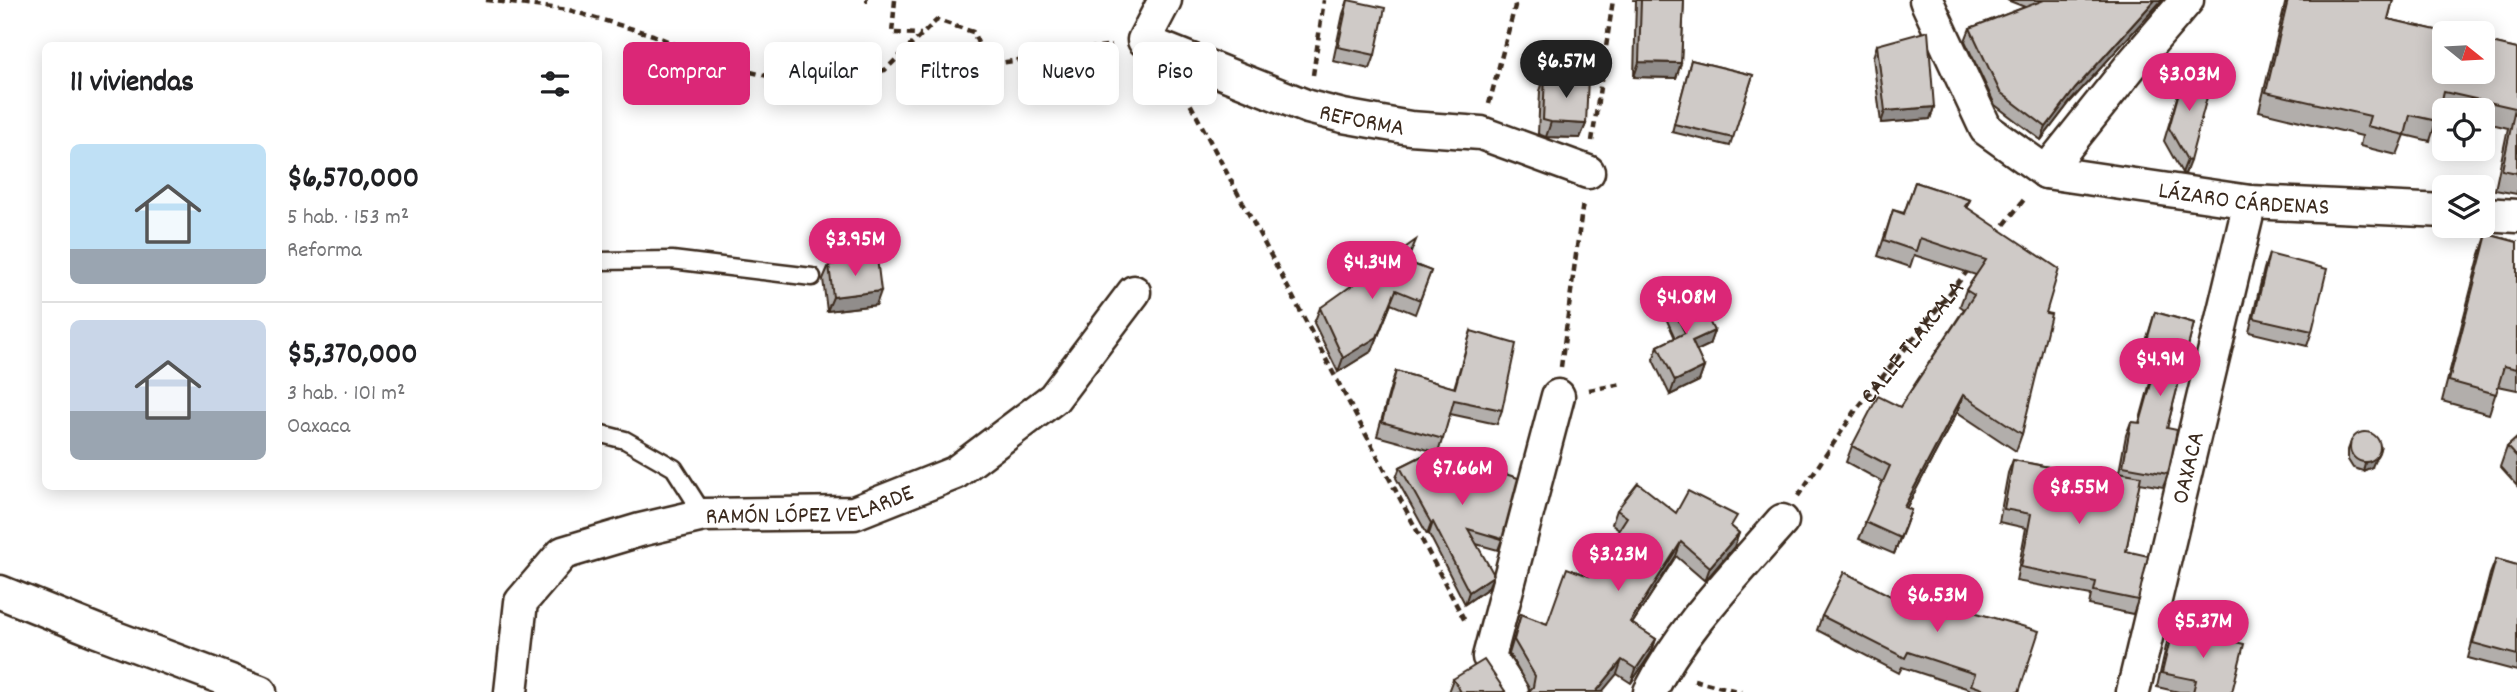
<!DOCTYPE html>
<html lang="es">
<head>
<meta charset="utf-8">
<style>
  :root { --surface:#fff; --page:#f6f6f6; --text:#202124; --muted:#757577; --line:#e0e0e0; --accent:#db2777 }
  body { margin:0; font-family:Dekko,sans-serif; background:var(--page); color:var(--text); height:100vh; display:flex; flex-direction:column; font-size:26px; white-space:nowrap }
  * { box-sizing:border-box; margin:0 }
  p { font-size:23px; color:var(--muted) }
  .icon { flex:none; width:38px; height:38px; fill:none; stroke:currentColor; stroke-width:2; stroke-linecap:round; stroke-linejoin:round }
  .map { position:relative; flex:1; overflow:hidden }
  .details { position:absolute; left:42px; top:42px; width:560px; height:448px; display:flex; flex-direction:column; background:var(--surface); border-radius:10px; box-shadow:0 4px 18px #0003 }
  .details>* { flex:none }
  .top-card { position:absolute; left:623px; top:42px; width:665px; height:63px; display:flex; gap:14px }
  .needle { width:46px; rotate:108deg }
  .fabs { position:absolute; left:2432px; top:21px; display:grid; gap:14px }
  .fabs a { display:grid; place-items:center; width:63px; height:63px; border-radius:10px; background:var(--surface); box-shadow:0 4px 18px #0003; font-size:35px }
  .price { position:absolute; translate:-50% -60px; padding:0 16px; border-radius:24px; background:var(--accent); color:#fff; font-size:23px; line-height:46px; filter:drop-shadow(0 2px 4px #0008) }
  .price::after { content:''; position:absolute; left:50%; top:42px; width:21px; height:16px; margin-left:-10px; background:inherit; clip-path:polygon(0 0,100% 0,50% 100%) }
  .price.selected { background:#222; color:#fff }
  ul { padding:0; list-style:none }
  li { display:flex; align-items:center; gap:21px; height:175px; padding:0 28px }
  li+li { border-top:2px solid var(--line) }
  li span { display:grid; place-items:center; flex:none; width:196px; height:140px; border-radius:10px; color:#555 }
  li>.icon { margin-inline-start:auto }
  span .icon { width:84px; height:84px; fill:#fffc; stroke-width:1 }
  li b { font-size:30px }
  h2 { display:flex; justify-content:space-between; align-items:center; height:84px; padding:0 28px; font-size:30px }
  .tag { padding:0 24px; border-radius:10px; background:var(--surface); box-shadow:0 4px 18px #0003; font-size:24px; line-height:63px }
  .tag.selected { background:var(--accent); color:#fff }
  .map>svg:first-child { display:block }
  .lines { fill:none; stroke-linecap:round; stroke-linejoin:round }
  .lane-casing { stroke:#3b2a1e; stroke-width:21 }
  .street-casing { stroke:#3b2a1e; stroke-width:37 }
  .path { stroke:#3b2a1e; stroke-width:4.5; stroke-dasharray:7 5; stroke-linecap:butt }
  .lane { stroke:#fff; stroke-width:16 }
  .street { stroke:#fff; stroke-width:32 }
  .wall { fill:#b2aeab; stroke:#3b2a1e; stroke-width:2 }
  .shaded-wall { fill:#918d8b; stroke:#3b2a1e; stroke-width:2 }
  .building { fill:#cfcac7; stroke:#3b2a1e; stroke-width:2 }
  .labels { text-anchor:middle; stroke-width:7; stroke-linejoin:round; paint-order:stroke }
  .street-label { font-size:24px; fill:#3b2a1e; stroke:#fff }
</style>
</head>
<body>
<div class="map">
<svg width="2517" height="692" viewBox="0 0 2517 692">
  <rect width="100%" height="100%" fill="#fff"/>
  <filter id="ink" filterUnits="userSpaceOnUse"><feTurbulence type="fractalNoise" baseFrequency=".0143" numOctaves="2"/><feDisplacementMap in="SourceGraphic" scale="14" xChannelSelector="R" yChannelSelector="G"/><feConvolveMatrix kernelMatrix="1 2 1 2 8 2 1 2 1" color-interpolation-filters="sRGB"/></filter>
  <g filter="url(#ink)">
    <g class="lines">
      <defs>
        <g id="lane">
          <polyline points="598,261 672,260 812,277"/>
          <polyline points="598,433 625,440 674,468 704,515"/>
        </g>
        <g id="street">
          <path id="s2" d="M1165,0L1144,40L1161,48L1308,107L1343,116L1410,128L1481,133L1588,172"/>
          <path id="s3" d="M1926,0L1986,129L2046,172L2250,202L2445,211"/>
          <polyline points="2046,172 2133,63 2187,0"/>
          <polyline points="2483,214 2517,216"/>
          <polyline points="0,592 97,631 260,692"/>
          <path id="s4" d="M511,692L521,602L563,553L640,530L704,515L854,513L955,473L1054,398L1134,292"/>
          <polyline points="1512,692 1489,657 1558,396"/>
          <path d="M1650,692C1682,628 1735,575 1782,521"/>
          <path id="s5" d="M2133,692L2250,202"/>
        </g>
      </defs>
      <use href="#lane" class="lane-casing"/>
      <use href="#street" class="street-casing"/>
      <g class="path">
        <polyline points="486,0 569,10 653,35 729,67 802,84 885,70 937,20 973,32 988,65 1112,45"/>
        <polyline points="865,0 868,0"/>
        <polyline points="895,0 892,33 921,34"/>
        <polyline points="1313,75 1324,0"/>
        <polyline points="1185,94 1465,621"/>
        <polyline points="1489,104 1515,6 1513,0"/>
        <polyline points="1592,141 1613,0"/>
        <polyline points="1997,234 2026,197"/>
        <polyline points="1561,367 1583,202"/>
        <polyline points="1589,390 1622,384"/>
        <path id="s1" d="M1798,496L1856,410L1969,269"/>
        <polyline points="1694,680 1741,692"/>
      </g>
      <use href="#lane" class="lane"/>
      <use href="#street" class="street"/>
    </g>
    <g class="wall">
      <polygon points="1348,0 1375,55 1370,69 1333,61 1343,14"/>
      <polygon points="1632,0 1684,0 1681,63 1676,78 1634,77 1636,0"/>
      <polygon points="2007,0 2162,0 2070,102 2041,140 1995,105 1965,41 1970,28 2025,7"/>
      <polygon points="2286,0 2393,0 2388,19 2517,49 2517,194 2495,190 2508,128 2483,122 2483,110 2445,110 2445,114 2439,112 2430,141 2405,135 2397,155 2360,146 2362,136 2259,111"/>
      <polygon points="1877,45 1934,107 1930,119 1881,123 1873,57"/>
      <polygon points="1691,60 1753,75 1730,146 1672,132"/>
      <polygon points="2184,74 2211,82 2185,174 2182,173 2164,141"/>
      <polygon points="1545,76 1586,124 1580,138 1546,137 1538,134 1540,91"/>
      <polygon points="1915,182 1970,200 1967,207 2046,313 2022,434 2016,451 1957,412 1906,508 1911,510 1894,554 1859,539 1883,482 1846,462 1852,446 1900,407 1964,309 1960,306 1966,290 1976,275 1914,255 1910,267 1878,256 1893,210 1904,213"/>
      <polygon points="2487,234 2517,242 2517,390 2498,386 2489,414 2442,401 2480,254"/>
      <polygon points="2269,254 2312,331 2307,346 2249,332 2264,269"/>
      <polygon points="1408,262 1431,271 1415,314 1391,304 1372,351 1338,372 1314,323 1320,308"/>
      <polygon points="829,265 876,305 827,311 823,279"/>
      <polygon points="1669,300 1714,331 1709,345 1696,351 1704,367 1699,381 1670,395 1653,360 1658,346 1675,338 1664,314"/>
      <polygon points="2155,312 2194,323 2167,428 2168,474 2163,487 2139,483 2126,551 2138,600 2133,614 2089,605 2091,595 2016,581 2026,528 1999,522 2008,473 2013,460 2110,479 2113,471 2119,472 2126,435 2131,422 2139,423 2156,361 2141,357"/>
      <polygon points="1471,331 1502,410 1497,424 1450,414 1438,453 1502,539 1498,550 1476,544 1488,588 1465,604 1429,534 1427,534 1396,478 1400,467 1432,451 1377,436 1391,385 1396,371 1454,388"/>
      <polygon points="2517,438 2517,486 2500,467 2507,447"/>
      <polygon points="2351,442 2372,467 2363,471 2353,468 2348,460 2348,450"/>
      <polygon points="1617,510 1676,513 1733,528 1739,533 1734,547 1705,581 1676,556 1632,624 1656,639 1651,653 1631,683 1617,674 1530,690 1509,654 1521,614 1547,624 1589,576 1619,529 1612,524"/>
      <polygon points="2496,559 2517,565 2517,671 2468,658 2490,574"/>
      <polygon points="1932,600 2019,692 1968,692 1969,689 1902,667 1899,673 1817,630 1822,616 1927,615"/>
      <polygon points="2173,627 2232,692 2179,692 2157,687 2167,642"/>
      <polygon points="1453,679 1505,691 1505,692 1448,692"/>
    </g>
    <g class="shaded-wall">
      <polygon points="2155,0 2162,0 2070,102 2041,140 2046,127 2075,89"/>
      <polygon points="1639,62 1681,63 1676,78 1634,77"/>
      <polygon points="1934,107 1930,119 1881,123 1885,111"/>
      <polygon points="1551,122 1586,124 1580,138 1546,137"/>
      <polygon points="2187,160 2190,161 2185,174 2182,173"/>
      <polygon points="881,291 876,305 827,311 833,297"/>
      <polygon points="1391,304 1372,351 1338,372 1343,358"/>
      <polygon points="1714,331 1709,345 1686,356 1692,341"/>
      <polygon points="1704,367 1699,381 1670,395 1675,381"/>
      <polygon points="1963,395 1957,412 1898,524 1904,507"/>
      <polygon points="2381,446 2372,467 2363,471 2365,463"/>
      <polygon points="1911,510 1905,527 1894,554 1900,538"/>
      <polygon points="1433,522 1429,534 1427,534 1431,523"/>
      <polygon points="1739,533 1734,547 1705,581 1710,567"/>
      <polygon points="1681,542 1676,556 1624,636 1630,622"/>
      <polygon points="1493,576 1488,588 1465,604 1469,592"/>
      <polygon points="1656,639 1651,653 1631,683 1636,669"/>
      <polygon points="1622,660 1617,674 1602,692 1596,692"/>
    </g>
    <g class="building">
      <polygon points="1348,0 1385,8 1375,55 1338,47"/>
      <polygon points="1641,0 1684,0 1681,63 1639,62"/>
      <polygon points="2044,0 2155,0 2075,89 2046,127 2000,92 1970,28"/>
      <polygon points="2288,0 2393,0 2388,19 2449,33 2445,33 2445,72 2483,72 2483,41 2517,49 2517,173 2502,170 2515,108 2444,92 2437,121 2410,115 2405,135 2367,126 2370,116 2266,92"/>
      <polygon points="1928,31 1934,107 1885,111 1877,45"/>
      <polygon points="1691,60 1753,75 1733,138 1674,124"/>
      <polygon points="2184,74 2211,82 2190,161 2187,160 2169,128"/>
      <polygon points="1545,76 1588,77 1586,124 1551,122 1543,120"/>
      <polygon points="1915,182 1970,200 1965,206 2059,269 2046,313 2051,314 2022,434 1963,395 1904,507 1911,510 1900,538 1865,522 1890,466 1852,446 1878,396 1900,407 1974,295 1966,290 1986,260 1920,238 1916,251 1884,240 1893,210 1904,214"/>
      <polygon points="2487,234 2517,242 2517,369 2504,366 2496,394 2449,381"/>
      <polygon points="1416,240 1407,262 1431,271 1420,300 1396,290 1377,337 1343,358 1320,308"/>
      <polygon points="2269,254 2327,269 2312,331 2254,318"/>
      <polygon points="877,258 881,291 833,297 829,265"/>
      <polygon points="1693,288 1714,331 1692,341 1704,367 1675,381 1658,346 1685,333 1669,300"/>
      <polygon points="2155,312 2194,323 2167,428 2177,430 2168,474 2123,466 2131,422 2140,423 2161,348 2146,344"/>
      <polygon points="1471,331 1516,344 1502,410 1454,400 1443,439 1382,422 1396,371 1455,388"/>
      <circle cx="2365" cy="447" r="15"/>
      <polygon points="2517,438 2517,458 2507,447"/>
      <polygon points="1432,451 1518,478 1502,539 1468,529 1493,573 1493,576 1469,592 1433,522 1431,523 1400,467"/>
      <polygon points="2013,460 2111,479 2113,471 2141,476 2126,551 2148,556 2138,600 2094,591 2096,582 2021,567 2031,514 2004,509"/>
      <polygon points="1638,483 1676,513 1688,491 1737,516 1731,526 1739,533 1710,567 1681,542 1630,622 1656,639 1636,669 1622,660 1596,692 1528,692 1533,687 1535,676 1514,640 1521,614 1547,624 1567,568 1589,576 1627,517 1617,510"/>
      <polygon points="2496,559 2517,565 2517,655 2473,643"/>
      <polygon points="1844,572 1928,615 1932,600 2039,631 2019,692 1991,692 1971,685 1975,674 1908,652 1905,658 1822,616"/>
      <polygon points="2173,627 2244,644 2232,692 2193,692 2196,680 2162,673"/>
      <polygon points="1484,660 1505,691 1503,692 1461,692 1453,679"/>
    </g>
  </g>
  <g class="labels">
    <g class="street-label">
      <text dy="8" stroke="none"><textPath href="#s2" startOffset="278">REFORMA</textPath></text>
      <text dy="8" stroke="none"><textPath href="#s3" startOffset="416">LÁZARO CÁRDENAS</textPath></text>
      <text dy="8" stroke="none"><textPath href="#s1" startOffset="192">CALLE TLAXCALA</textPath></text>
      <text dy="8" stroke="none"><textPath href="#s5" startOffset="231">OAXACA</textPath></text>
      <text dy="8" stroke="none"><textPath href="#s4" startOffset="408">RAMÓN LÓPEZ VELARDE</textPath></text>
    </g>
  </g>
</svg>
<div class="fabs">
<a><svg class="needle" viewBox="-14 -14 28 28"><path d="M0-13l5 13h-10z" fill="#e53935"/><path d="M0 13l5-13h-10z" fill="#757577"/></svg></a>
<a><svg class="icon" aria-label="locate" viewBox="0 0 24 24"><circle cx="12" cy="12" r="6"/><path d="M12 2v4M12 18v4M2 12h4M18 12h4"/></svg></a>
<a><svg class="icon" aria-label="layers" viewBox="0 0 24 24"><path d="M12 4l9 5-9 5-9-5zM3 14l9 5 9-5"/></svg></a>
</div>
<b class="price selected" style="left:1566px;top:100px">$6.57M</b>
<b class="price" style="left:2189px;top:113px">$3.03M</b>
<b class="price" style="left:855px;top:278px">$3.95M</b>
<b class="price" style="left:1372px;top:301px">$4.34M</b>
<b class="price" style="left:1686px;top:336px">$4.08M</b>
<b class="price" style="left:2160px;top:398px">$4.9M</b>
<b class="price" style="left:1462px;top:507px">$7.66M</b>
<b class="price" style="left:2079px;top:526px">$8.55M</b>
<b class="price" style="left:1618px;top:593px">$3.23M</b>
<b class="price" style="left:1937px;top:634px">$6.53M</b>
<b class="price" style="left:2203px;top:660px">$5.37M</b>
<div class="top-card">
<a class="tag selected">Comprar</a>
<a class="tag">Alquilar</a>
<a class="tag">Filtros</a>
<a class="tag">Nuevo</a>
<a class="tag">Piso</a>
</div>
<section class="details">
<h2>11 viviendas<svg class="icon" aria-label="filters" viewBox="0 0 24 24"><path d="M4 7h16M4 17h16"/><circle cx="9" cy="7" r="2"/><circle cx="15" cy="17" r="2"/></svg></h2>
<ul>
<li><span style="background:linear-gradient(#bfe0f5 75%,#9aa5b1 0)"><svg class="icon" aria-label="home" viewBox="0 0 24 24"><path d="M3 11l9-7 9 7M6 9v11h12V9"/></svg></span><div><b>$6,570,000</b><p>5 hab. · 153 m²</p><p>Reforma</p></div></li>
<li><span style="background:linear-gradient(#c9d6e8 65%,#9aa5b1 0)"><svg class="icon" aria-label="home" viewBox="0 0 24 24"><path d="M3 11l9-7 9 7M6 9v11h12V9"/></svg></span><div><b>$5,370,000</b><p>3 hab. · 101 m²</p><p>Oaxaca</p></div></li>
</ul>
</section>
</div>
</body>
</html>
